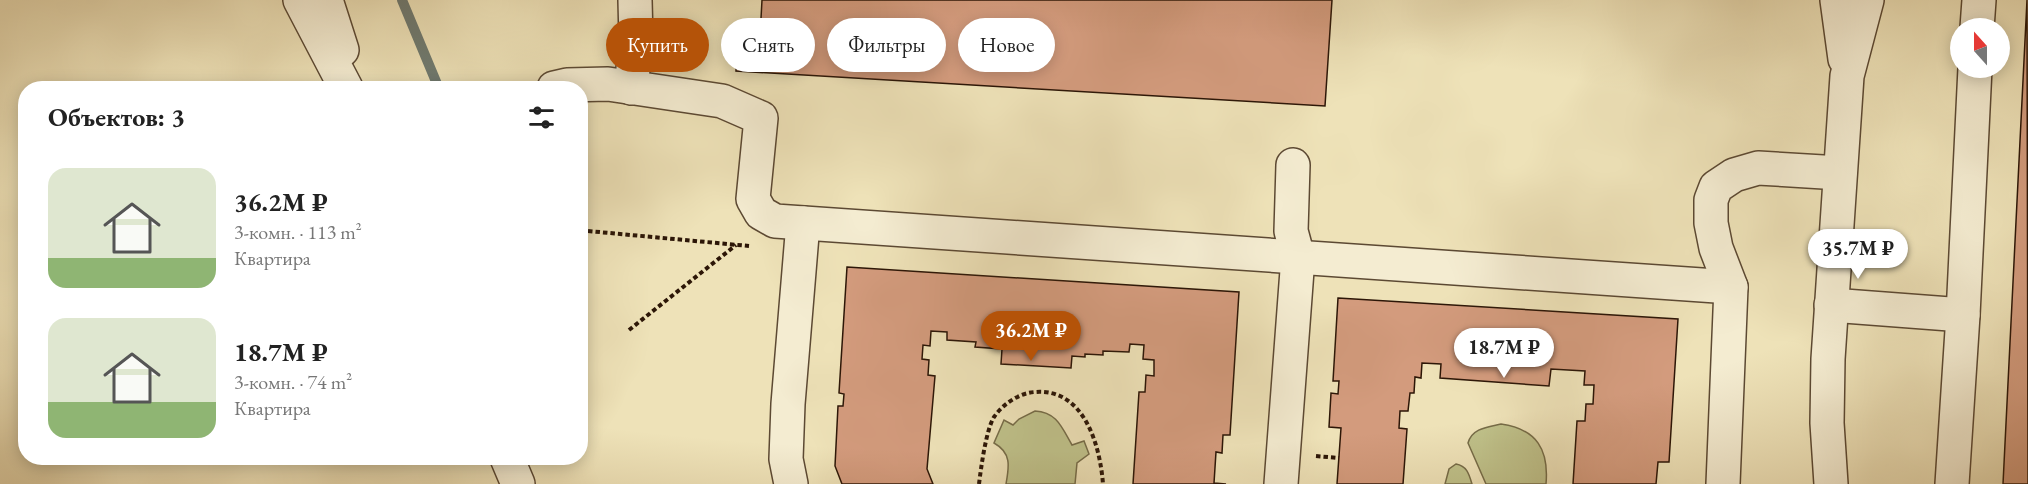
<!DOCTYPE html>
<html lang="ru">
<head>
<meta charset="utf-8">
<style>
  :root { --surface:#fff; --page:#f6f6f6; --text:#222; --muted:#767676; --accent:#b45309 }
  body { margin:0; font-family:"EB Garamond",serif; background:var(--page); color:var(--text); height:100vh; display:flex; flex-direction:column; font-size:22px; white-space:nowrap }
  * { box-sizing:border-box; margin:0 }
  p { font-size:20px; color:var(--muted) }
  .icon { flex:none; width:33px; height:33px; fill:none; stroke:currentColor; stroke-width:2; stroke-linecap:round; stroke-linejoin:round }
  .map { position:relative; flex:1; overflow:hidden }
  .panel { position:absolute; left:18px; top:81px; width:570px; height:384px; display:flex; flex-direction:column; background:var(--surface); border-radius:24px; box-shadow:0 3px 15px #0003 }
  .panel>* { flex:none }
  .top-card { position:absolute; left:606px; top:18px; width:570px; height:54px; display:flex; gap:12px }
  .needle { width:39px; rotate:339deg }
  .tools { position:absolute; left:1950px; top:18px; display:grid; gap:12px }
  .tools a { display:grid; place-items:center; width:60px; height:60px; border-radius:50%; background:var(--surface); box-shadow:0 3px 15px #0003; font-size:30px }
  .price { position:absolute; translate:-50% -51px; padding:0 14px; border-radius:21px; background:#fff; color:#222; font-size:20px; line-height:39px; filter:drop-shadow(0 2px 3px #0008) }
  .price::after { content:''; position:absolute; left:50%; top:36px; width:18px; height:14px; margin-left:-9px; background:inherit; clip-path:polygon(0 0,100% 0,50% 100%) }
  .price.selected { background:var(--accent); color:#fff }
  ul { padding:0; list-style:none }
  li { display:flex; align-items:center; gap:18px; height:150px; padding:0 30px }
  li span { display:grid; place-items:center; flex:none; width:168px; height:120px; border-radius:18px; color:#555 }
  li>.icon { margin-inline-start:auto }
  span .icon { width:72px; height:72px; fill:#fffc; stroke-width:1 }
  li b { font-size:26px }
  h2 { display:flex; justify-content:space-between; align-items:center; height:72px; padding:0 30px; font-size:26px }
  .chip { padding:0 21px; border-radius:27px; background:var(--surface); box-shadow:0 3px 15px #0003; font-size:21px; line-height:54px }
  .chip.selected { background:var(--accent); color:#fff }
  .map>svg:first-child { display:block }
  .green { fill:#bfc18a; stroke:#766c48; stroke-width:1.5 }
  .lines { fill:none; stroke-linecap:round; stroke-linejoin:round }
  .stream { stroke:#6f7a70; stroke-width:10 }
  .building { fill:#d39b7d; stroke:#2c1607; stroke-width:1.5 }
  .minor-casing { stroke:#5c4933; stroke-width:36 }
  .path { stroke:#2c1607; stroke-width:4; stroke-dasharray:4.5 3; stroke-linecap:butt }
  .minor { stroke:#f4ecd1; stroke-width:33 }
</style>
</head>
<body>
<div class="map">
<svg width="2028" height="484" viewBox="0 0 2028 484">
  <rect width="100%" height="100%" fill="#eee2b8"/>
  <filter id="stains"><feTurbulence type="fractalNoise" baseFrequency=".00333" numOctaves="4"/><feColorMatrix values="0 0 0 0 .2 0 0 0 0 .09 0 0 0 0 .02 0 0 0 .5 -.17"/></filter>
  <radialGradient id="worn" r=".72"><stop offset=".6" stop-color="#630" stop-opacity="0"/><stop offset="1" stop-color="#630" stop-opacity=".3"/></radialGradient>
  <g class="green">
    <path d="M1035,411C1057,412 1062,428 1072,445L1084,441L1089,454L1077,463L1075,484H1006C1009,467 1012,453 994,443L1004,420L1013,425L1019,419Z"/>
    <path d="M1501,424C1537,429 1549,450 1546,484H1486L1468,443C1472,428 1488,427 1501,424Z"/>
    <path d="M1456,464C1467,466 1469,474 1472,484H1445L1449,469Z"/>
  </g>
  <g class="lines">
    <polyline class="stream" points="402,0 437,84"/>
  </g>
  <g class="building">
    <polygon points="762,0 1332,0 1325,106 736,71 738,35 760,37"/>
    <polygon points="2027,0 2028,484 2003,484"/>
    <polygon points="847,267 1239,292 1230,435 1223,435 1222,453 1216,452 1214,483 1226,484 1133,484 1139,392 1145,392 1146,375 1154,376 1154,360 1143,359 1144,345 1130,344 1129,352 1103,351 1103,355 1085,354 1085,357 1072,356 1071,368 1001,364 1002,349 975,347 976,342 947,340 947,332 931,331 930,346 923,345 922,359 929,360 928,375 935,376 927,469 933,484 842,484 835,466 838,406 843,406 844,394 839,393"/>
    <polygon points="1338,298 1678,319 1669,462 1658,462 1656,484 1573,484 1577,421 1585,421 1586,404 1593,404 1594,385 1584,385 1585,371 1551,369 1549,386 1440,378 1441,364 1422,363 1421,378 1415,377 1414,393 1410,393 1408,411 1400,411 1399,428 1407,429 1403,484 1337,484 1341,428 1329,427 1331,393 1338,394 1339,381 1333,381"/>
  </g>
  <g class="lines">
    <defs>
      <g id="minor">
        <polyline points="300,0 346,88"/>
        <polyline points="326,0 342,50"/>
        <polyline points="1837,0 1845,59"/>
        <polyline points="1977,28 1979,0"/>
        <polyline points="554,88 567,85 608,84 722,101 761,118 753,199 761,213 775,221 1731,287"/>
        <polyline points="631,88 636,40 635,0"/>
        <polyline points="1831,305 1963,315"/>
        <polyline points="507,458 518,484"/>
        <polyline points="791,484 786,459 788,404 803,223"/>
        <polyline points="1281,484 1298,257 1291,231 1293,165"/>
        <polyline points="1723,484 1731,287 1716,248 1711,223 1711,200 1716,187 1734,175 1758,168 1840,173"/>
        <polyline points="1831,484 1827,423 1828,359 1847,76 1867,0"/>
        <polyline points="1952,484 1963,315 1975,68"/>
      </g>
    </defs>
    <use href="#minor" class="minor-casing"/>
    <g class="path">
      <polyline points="588,231 749,246"/>
      <polyline points="629,330 736,245"/>
      <polyline points="1316,456 1339,458"/>
      <path d="M979,484C981,468 986,430 994,417C1003,404 1019,393 1035,392C1084,388 1100,445 1103,484"/>
    </g>
    <use href="#minor" class="minor"/>
  </g>
  <rect width="100%" height="100%" filter="url(#stains)"/>
  <rect width="100%" height="100%" fill="url(#worn)"/>
</svg>
<div class="tools">
<a><svg class="needle" viewBox="-14 -14 28 28"><path d="M0-13l5 13h-10z" fill="#e53935"/><path d="M0 13l5-13h-10z" fill="#767676"/></svg></a>
</div>
<b class="price" style="left:1858px;top:280px">35.7M ₽</b>
<b class="price selected" style="left:1031px;top:362px">36.2M ₽</b>
<b class="price" style="left:1504px;top:379px">18.7M ₽</b>
<div class="top-card">
<a class="chip selected">Купить</a>
<a class="chip">Снять</a>
<a class="chip">Фильтры</a>
<a class="chip">Новое</a>
</div>
<section class="panel">
<h2>Объектов: 3<svg class="icon" aria-label="filters" viewBox="0 0 24 24"><path d="M4 7h16M4 17h16"/><circle cx="9" cy="7" r="2"/><circle cx="15" cy="17" r="2"/></svg></h2>
<ul>
<li><span style="background:linear-gradient(#dfe7d0 75%,#8fb573 0)"><svg class="icon" aria-label="home" viewBox="0 0 24 24"><path d="M3 11l9-7 9 7M6 9v11h12V9"/></svg></span><div><b>36.2M ₽</b><p>3-комн. · 113 m²</p><p>Квартира</p></div></li>
<li><span style="background:linear-gradient(#dfe7d0 70%,#8fb573 0)"><svg class="icon" aria-label="home" viewBox="0 0 24 24"><path d="M3 11l9-7 9 7M6 9v11h12V9"/></svg></span><div><b>18.7M ₽</b><p>3-комн. · 74 m²</p><p>Квартира</p></div></li>
</ul>
</section>
</div>
</body>
</html>
